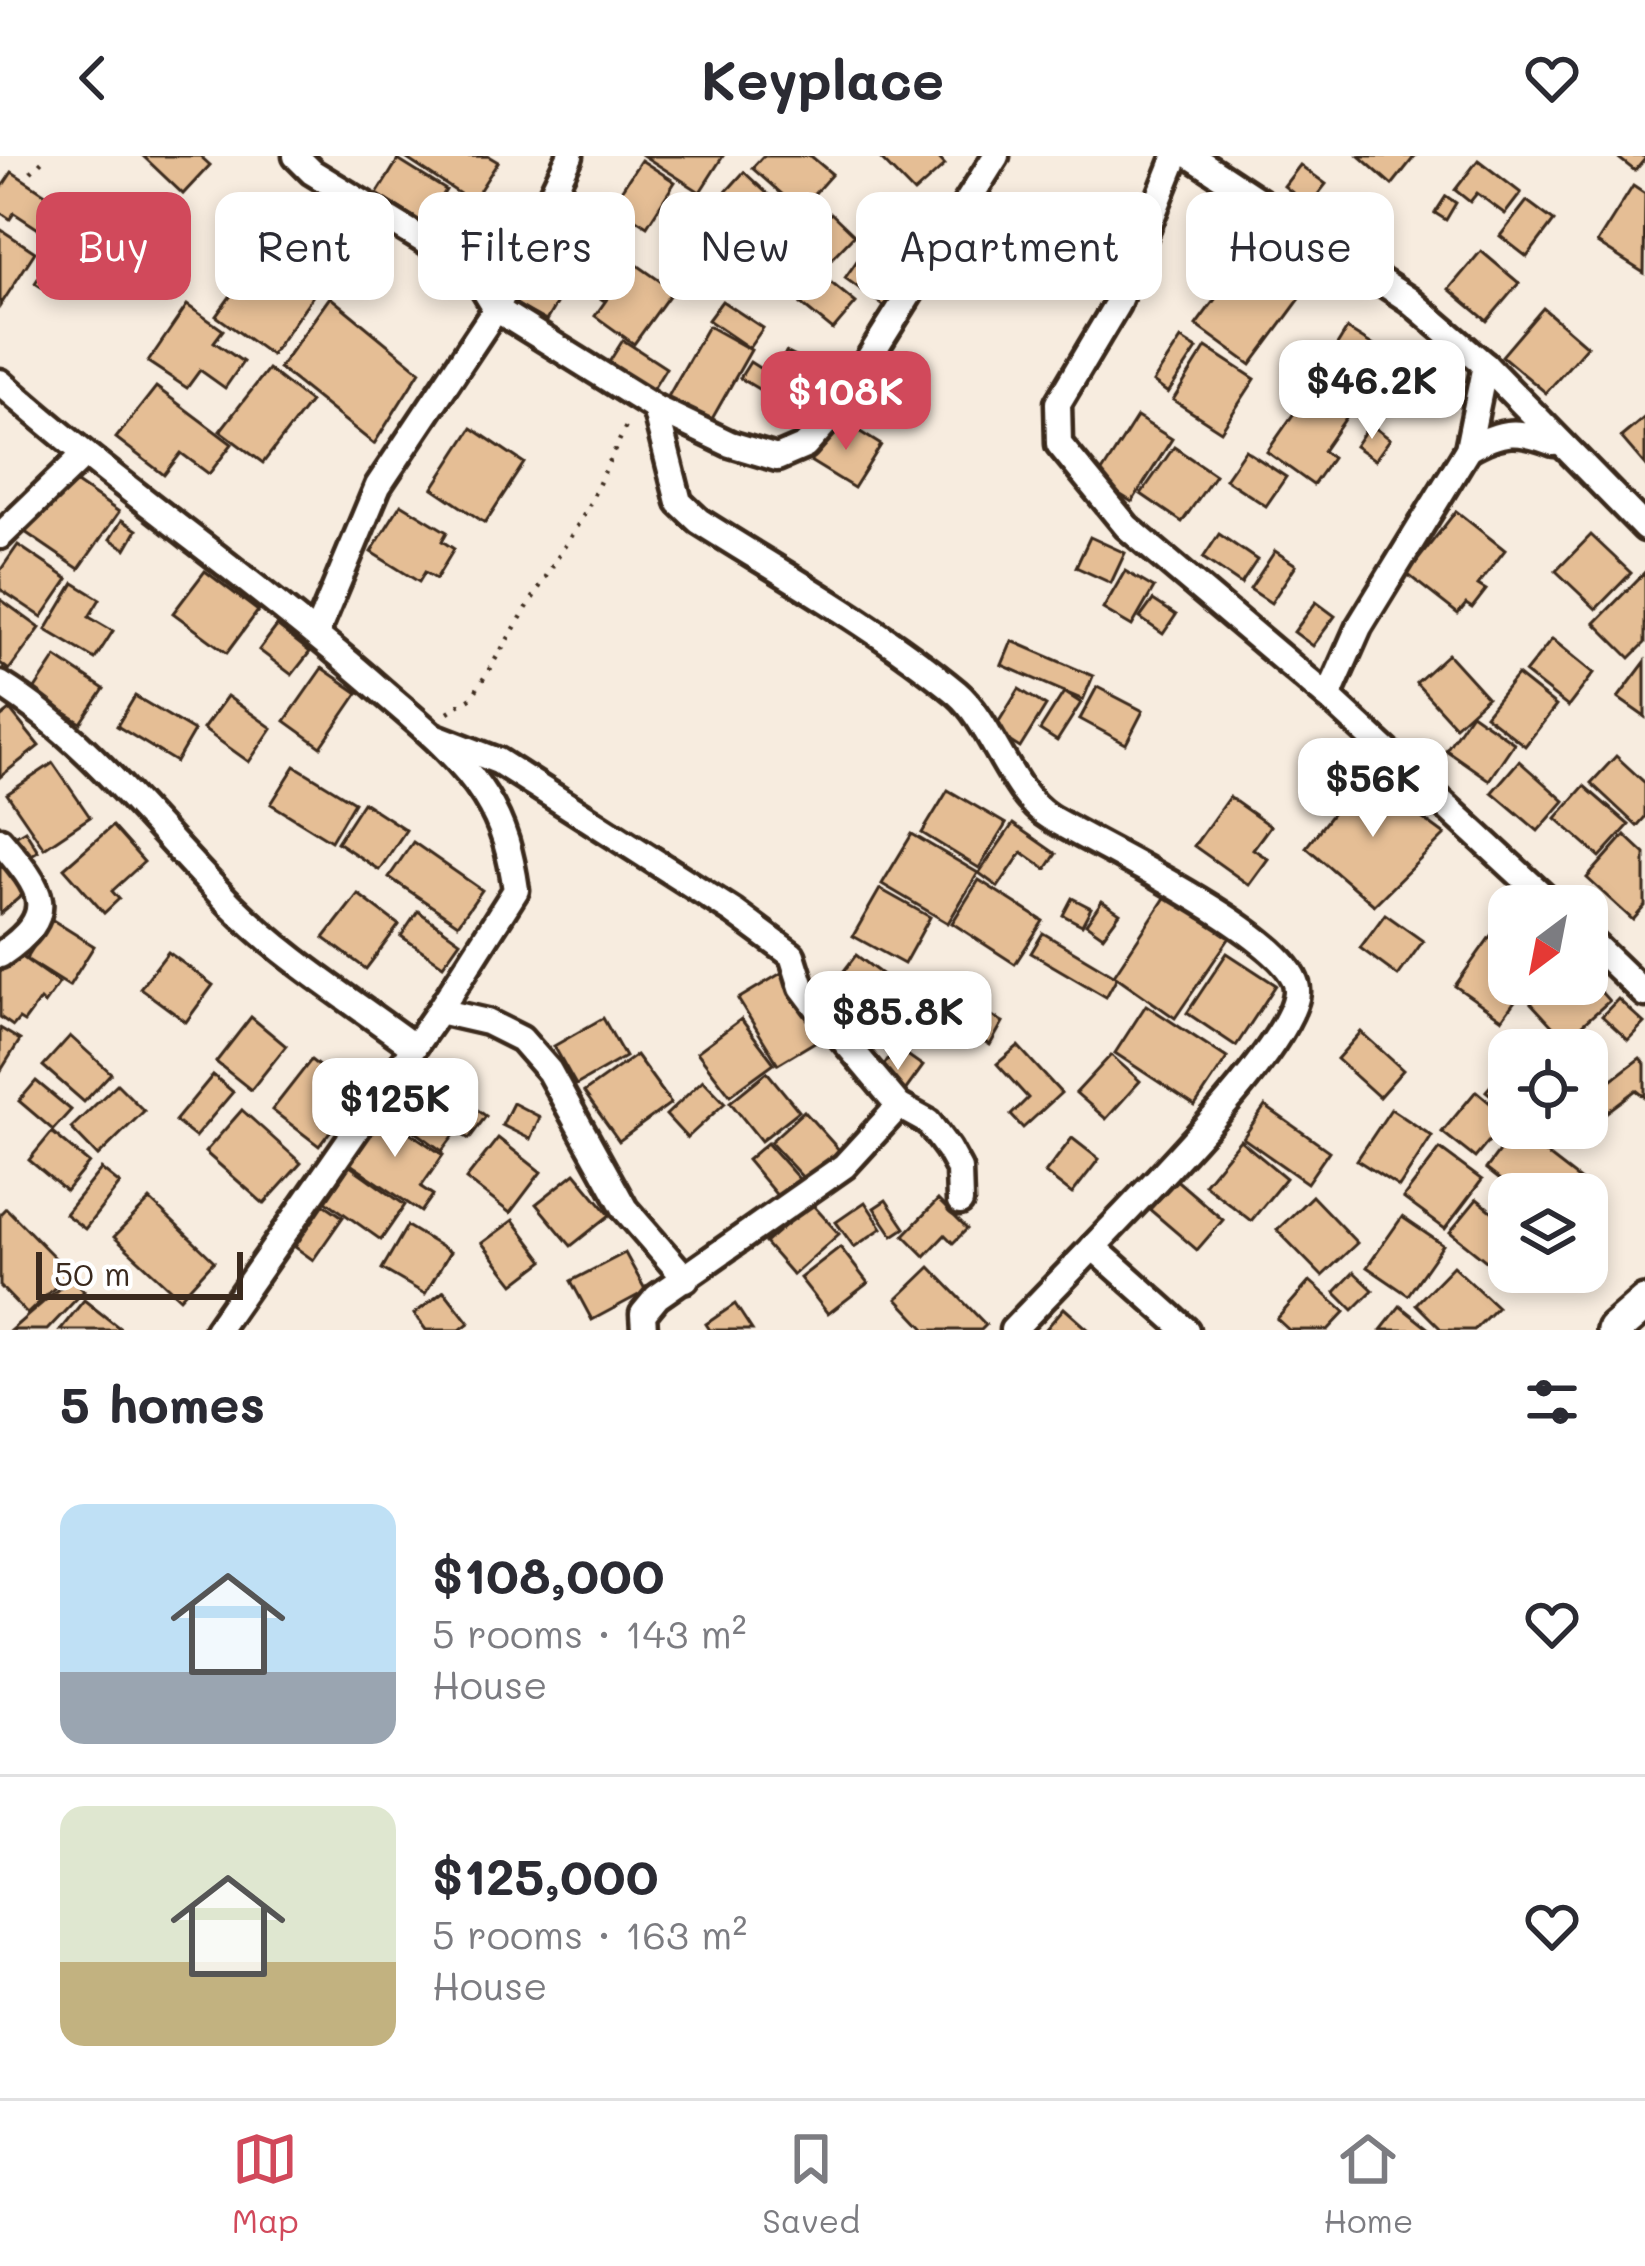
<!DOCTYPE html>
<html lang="en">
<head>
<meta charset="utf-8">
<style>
  :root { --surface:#fff; --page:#f2f2f3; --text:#2b2b33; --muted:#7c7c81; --line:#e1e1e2; --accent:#d1495b }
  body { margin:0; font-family:Mali,sans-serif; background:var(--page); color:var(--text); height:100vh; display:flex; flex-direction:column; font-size:45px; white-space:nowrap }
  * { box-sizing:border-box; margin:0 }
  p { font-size:39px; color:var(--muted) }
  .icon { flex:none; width:66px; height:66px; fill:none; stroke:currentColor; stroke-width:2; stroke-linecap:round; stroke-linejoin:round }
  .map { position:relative; height:1174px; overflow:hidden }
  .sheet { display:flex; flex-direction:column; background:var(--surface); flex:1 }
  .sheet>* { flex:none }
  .guide { position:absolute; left:36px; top:36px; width:1575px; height:108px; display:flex; gap:24px }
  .needle { width:78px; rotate:212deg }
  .buttons { position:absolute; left:1488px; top:729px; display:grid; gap:24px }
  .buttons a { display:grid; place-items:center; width:120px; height:120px; border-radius:24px; background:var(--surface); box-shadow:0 6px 18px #0003; font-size:60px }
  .scale { position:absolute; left:36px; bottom:30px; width:207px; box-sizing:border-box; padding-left:12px; border:6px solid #3b2a1e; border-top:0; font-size:33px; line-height:42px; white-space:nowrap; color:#3b2a1e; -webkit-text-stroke:9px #fff; paint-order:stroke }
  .price { position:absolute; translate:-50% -102px; padding:0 27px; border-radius:24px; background:#fff; color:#222; font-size:39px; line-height:78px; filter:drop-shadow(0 3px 6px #0008) }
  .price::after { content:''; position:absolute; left:50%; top:72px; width:36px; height:27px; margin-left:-18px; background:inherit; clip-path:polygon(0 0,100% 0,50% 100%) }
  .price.selected { background:var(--accent); color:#fff }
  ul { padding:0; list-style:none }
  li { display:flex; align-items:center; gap:36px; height:300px; padding:0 60px }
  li+li { border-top:3px solid var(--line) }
  li span { display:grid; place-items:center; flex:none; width:336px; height:240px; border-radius:24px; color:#555 }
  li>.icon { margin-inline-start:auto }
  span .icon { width:144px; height:144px; fill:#fffc; stroke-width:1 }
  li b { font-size:51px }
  h2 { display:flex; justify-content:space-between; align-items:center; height:144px; padding:0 60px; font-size:51px }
  .chip { padding:0 42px; border-radius:24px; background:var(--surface); box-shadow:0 6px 18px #0003; font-size:42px; line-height:108px }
  .chip.selected { background:var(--accent); color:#fff }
  header { display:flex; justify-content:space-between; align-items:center; height:156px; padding:0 60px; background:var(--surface); font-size:54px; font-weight:800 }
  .menu { display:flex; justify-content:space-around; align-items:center; height:168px; border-top:3px solid var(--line); background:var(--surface); font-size:33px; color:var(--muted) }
  .menu a { display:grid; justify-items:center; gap:6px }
  .menu .selected { color:var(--accent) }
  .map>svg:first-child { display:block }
  .building { fill:#e5be95; stroke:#3b2a1e; stroke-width:3 }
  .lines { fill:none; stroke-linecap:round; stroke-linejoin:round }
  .minor-casing { stroke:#3b2a1e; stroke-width:33 }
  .secondary-casing { stroke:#3b2a1e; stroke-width:42 }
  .path { stroke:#3b2a1e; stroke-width:4.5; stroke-dasharray:3 9; stroke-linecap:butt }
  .minor { stroke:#fff; stroke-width:24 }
  .secondary { stroke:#fff; stroke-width:33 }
</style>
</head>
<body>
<header><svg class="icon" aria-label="back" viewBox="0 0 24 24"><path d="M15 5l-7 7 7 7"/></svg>Keyplace<svg class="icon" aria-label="heart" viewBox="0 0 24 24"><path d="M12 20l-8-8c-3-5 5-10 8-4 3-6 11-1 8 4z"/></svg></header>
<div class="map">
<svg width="1645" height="1174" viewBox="0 0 1645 1174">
  <rect width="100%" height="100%" fill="#f7ecdf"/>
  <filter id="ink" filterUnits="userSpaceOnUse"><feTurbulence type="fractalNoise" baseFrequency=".00833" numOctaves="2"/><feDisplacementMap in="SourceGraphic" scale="24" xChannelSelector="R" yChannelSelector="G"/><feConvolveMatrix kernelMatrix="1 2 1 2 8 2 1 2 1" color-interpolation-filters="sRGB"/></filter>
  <g filter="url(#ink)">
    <g class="building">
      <polygon points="143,0 200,0 210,9 183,38"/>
      <polygon points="488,0 498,6 472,46 404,1"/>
      <polygon points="644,0 723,0 700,36"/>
      <polygon points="763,0 811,0 832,18 800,54 752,12"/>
      <polygon points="878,0 937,0 945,9 914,37"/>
      <polygon points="1359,0 1415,0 1392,29"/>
      <polygon points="1616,0 1645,0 1645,3 1635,15"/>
      <polygon points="398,4 446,34 425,68 377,38"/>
      <polygon points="641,4 675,26 647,70 612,48"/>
      <polygon points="1478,4 1521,37 1505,58 1477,37 1470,46 1455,34"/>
      <polygon points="1300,9 1326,28 1309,50 1284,30"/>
      <polygon points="12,16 76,58 66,72 58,67 49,80 14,57 10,63 0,56 0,34"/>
      <polygon points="744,16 786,55 757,87 715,48"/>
      <polygon points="1633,30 1645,38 1644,117 1597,87"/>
      <polygon points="1446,40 1456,47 1446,64 1435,57"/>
      <polygon points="1527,45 1554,65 1527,101 1500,80"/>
      <polygon points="831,57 854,79 831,103 808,80"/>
      <polygon points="75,67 97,81 57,141 35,127"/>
      <polygon points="882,69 922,98 885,151 845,122"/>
      <polygon points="0,73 35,96 0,150"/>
      <polygon points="1258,85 1313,125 1251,209 1196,169"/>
      <polygon points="612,94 629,106 603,144 586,133"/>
      <polygon points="526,95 572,120 546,165 501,140"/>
      <polygon points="1481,95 1519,127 1487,165 1449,133"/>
      <polygon points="794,97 818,116 802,136 778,117"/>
      <polygon points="258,102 312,141 271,199 216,160"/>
      <polygon points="633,106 673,134 634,188 595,160"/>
      <polygon points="824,121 856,147 833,174 801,148"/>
      <polygon points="330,141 420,215 374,288 279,212"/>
      <polygon points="722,145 763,172 749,192 708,164"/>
      <polygon points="187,149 223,174 214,186 243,206 225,232 200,214 187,232 148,206"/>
      <polygon points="1543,152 1587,190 1546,237 1502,200"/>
      <polygon points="708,170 751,194 708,270 665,246"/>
      <polygon points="1347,173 1403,208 1381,242 1326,207"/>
      <polygon points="1181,183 1197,193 1168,237 1153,226"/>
      <polygon points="623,184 666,212 650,238 606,211"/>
      <polygon points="1206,191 1255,223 1221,275 1173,244"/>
      <polygon points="786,196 812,209 801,229 776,216"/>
      <polygon points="750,206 786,229 777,244 740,222"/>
      <polygon points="268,213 310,246 263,307 220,275"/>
      <polygon points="1324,214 1361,240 1323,295 1332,302 1313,329 1267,296"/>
      <polygon points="156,231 232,288 209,318 181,297 164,319 116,282"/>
      <polygon points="1137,261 1172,283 1132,346 1097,324"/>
      <polygon points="1645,261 1645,309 1621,281"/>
      <polygon points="838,262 881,289 854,332 810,305"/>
      <polygon points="1370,268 1390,283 1375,304 1355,290"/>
      <polygon points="472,272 524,307 485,367 433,332"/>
      <polygon points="1174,291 1215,319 1182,366 1141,338"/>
      <polygon points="1245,294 1286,321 1266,350 1225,323"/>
      <polygon points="64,318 119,356 79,413 25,376"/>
      <polygon points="401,348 447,376 442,385 454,393 436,423 425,416 419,426 371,396"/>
      <polygon points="1456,355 1505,394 1478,429 1486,434 1472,452 1466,448 1458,458 1407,418"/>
      <polygon points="122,364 137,374 126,393 110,383"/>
      <polygon points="1219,378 1257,404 1241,428 1203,402"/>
      <polygon points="1591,379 1631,417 1596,453 1556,415"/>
      <polygon points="1090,381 1125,397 1111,427 1076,411"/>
      <polygon points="18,389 68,423 42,461 0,433 0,415"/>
      <polygon points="1275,395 1296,409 1271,447 1250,433"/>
      <polygon points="205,415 258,455 227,497 173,457"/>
      <polygon points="1125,415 1154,432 1132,470 1103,453"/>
      <polygon points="1645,416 1645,487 1630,502 1595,467"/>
      <polygon points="74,427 100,443 89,461 113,475 95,503 46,474"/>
      <polygon points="0,443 40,472 9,514 0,507"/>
      <polygon points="1153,444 1176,459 1163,478 1140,462"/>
      <polygon points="1316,446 1335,460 1313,490 1294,476"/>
      <polygon points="277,470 310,496 292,519 259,494"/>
      <polygon points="1552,483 1594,517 1568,551 1525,517"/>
      <polygon points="1012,485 1093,520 1083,544 1002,509"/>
      <polygon points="1448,498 1487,541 1455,570 1416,527"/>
      <polygon points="56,501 104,533 81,567 33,536"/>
      <polygon points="1645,506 1645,561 1618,542"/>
      <polygon points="322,512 358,537 321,591 285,565"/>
      <polygon points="1517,519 1556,550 1525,590 1485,559"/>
      <polygon points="1097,531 1143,555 1126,588 1080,563"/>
      <polygon points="1019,533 1046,550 1020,592 993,575"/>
      <polygon points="1064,536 1081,547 1057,585 1040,574"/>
      <polygon points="135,540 194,575 176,606 117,570"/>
      <polygon points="227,540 272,572 249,606 203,573"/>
      <polygon points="10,554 39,590 0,621 0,562"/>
      <polygon points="1471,557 1514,587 1489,624 1446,594"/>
      <polygon points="1616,600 1645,627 1645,661 1637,670 1591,627"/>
      <polygon points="1519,605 1564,645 1538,675 1492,636"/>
      <polygon points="53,607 90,661 44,692 7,638"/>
      <polygon points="295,610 354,646 331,685 271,648"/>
      <polygon points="1363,619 1445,679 1374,749 1306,691"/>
      <polygon points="1584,630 1629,669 1600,701 1556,662"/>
      <polygon points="948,634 1006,668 979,712 922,677"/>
      <polygon points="1229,641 1270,670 1253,693 1268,703 1249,729 1194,690"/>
      <polygon points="363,646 406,674 379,714 337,686"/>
      <polygon points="1013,668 1056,698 1046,713 1022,696 998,731 979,717"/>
      <polygon points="112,670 144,706 112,735 119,743 104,757 64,712"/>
      <polygon points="25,674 38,695 23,704 10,683"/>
      <polygon points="912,678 978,717 948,767 882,728"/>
      <polygon points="1625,679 1645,698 1645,750 1633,764 1587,722"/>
      <polygon points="413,686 482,734 458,768 389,721"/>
      <polygon points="2,706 27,735 0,758 0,708"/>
      <polygon points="979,724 1043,765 1015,808 952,767"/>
      <polygon points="1172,731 1235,774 1175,862 1114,819"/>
      <polygon points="880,733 930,761 904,808 853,780"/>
      <polygon points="358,738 399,769 366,813 324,782"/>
      <polygon points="1072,742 1091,752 1082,769 1063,759"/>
      <polygon points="1102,745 1120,757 1103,780 1086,768"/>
      <polygon points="1509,754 1509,828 1527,828 1502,863 1455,830"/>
      <polygon points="418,755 460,785 443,809 401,780"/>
      <polygon points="1385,758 1423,785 1398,820 1360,792"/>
      <polygon points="51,763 94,790 69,830 26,803"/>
      <polygon points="1043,777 1117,821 1106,841 1031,797"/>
      <polygon points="15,796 59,827 44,848 40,844 24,866 19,863 13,870 0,861 0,817"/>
      <polygon points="168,796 213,829 186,866 140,832"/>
      <polygon points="1227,797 1276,829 1236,890 1187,857"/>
      <polygon points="856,799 904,835 875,873 827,837"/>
      <polygon points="783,816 823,881 778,908 738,843"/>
      <polygon points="1587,820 1609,845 1565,884 1531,847 1552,828 1587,828"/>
      <polygon points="1618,843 1644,867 1628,884 1602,860"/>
      <polygon points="1146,849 1227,902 1195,950 1115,897"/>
      <polygon points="985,856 1003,866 990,889 972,878"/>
      <polygon points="251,861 286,890 251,934 216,906"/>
      <polygon points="603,862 625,901 576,929 554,890"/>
      <polygon points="741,863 774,907 730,939 697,896"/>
      <polygon points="0,872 20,884 0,916"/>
      <polygon points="1361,876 1403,914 1379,941 1337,903"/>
      <polygon points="70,880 111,917 84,946 43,910"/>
      <polygon points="1018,890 1061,937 1023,972 1011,959 1028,942 997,908"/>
      <polygon points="896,891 923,910 900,942 874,924"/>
      <polygon points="636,899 671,947 619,985 584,936"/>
      <polygon points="1111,899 1140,925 1106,963 1076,937"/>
      <polygon points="1640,902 1645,908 1645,941 1636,934 1603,959 1589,941"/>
      <polygon points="311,904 357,940 319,990 272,954"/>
      <polygon points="414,908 486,960 469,983 457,975 442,995 382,951"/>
      <polygon points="1509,908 1509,954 1486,935"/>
      <polygon points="767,916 799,955 761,985 730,946"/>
      <polygon points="213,919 233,936 195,981 175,965"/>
      <polygon points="703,924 725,947 687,982 666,959"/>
      <polygon points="36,925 71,954 53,974 19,945"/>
      <polygon points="117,928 144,955 98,1000 71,972"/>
      <polygon points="1476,935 1508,962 1475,1002 1442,976"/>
      <polygon points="513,947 540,961 530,983 502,969"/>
      <polygon points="1265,950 1329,995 1307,1027 1243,982"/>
      <polygon points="1391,953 1432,980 1399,1031 1357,1004"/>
      <polygon points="242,954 301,1007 264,1048 205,996"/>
      <polygon points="377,954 443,999 421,1031 433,1039 421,1056 343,1003"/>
      <polygon points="804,955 840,995 807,1026 770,986"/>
      <polygon points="1524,972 1563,972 1548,991"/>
      <polygon points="1515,974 1590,1032 1585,1038 1518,1038 1486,1013"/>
      <polygon points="52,976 89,1007 66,1035 29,1004"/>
      <polygon points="498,982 541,1016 510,1057 466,1023"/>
      <polygon points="1072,982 1099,1003 1072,1038 1045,1017"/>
      <polygon points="1240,984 1286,1022 1251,1065 1204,1028"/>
      <polygon points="767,987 800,1024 779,1042 747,1004"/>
      <polygon points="1440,993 1482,1024 1445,1073 1403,1042"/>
      <polygon points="350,1010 405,1049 381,1084 326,1045"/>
      <polygon points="101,1013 120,1028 85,1073 65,1058"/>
      <polygon points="575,1017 610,1059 571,1090 536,1048"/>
      <polygon points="1173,1021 1223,1064 1197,1094 1148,1052"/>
      <polygon points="1312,1040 1357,1087 1322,1120 1277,1074"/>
      <polygon points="1477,1043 1509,1069 1509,1116 1518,1116 1511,1125 1450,1076"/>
      <polygon points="150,1044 214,1105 180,1142 114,1081"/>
      <polygon points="886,1044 905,1072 893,1080 874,1052"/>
      <polygon points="938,1044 967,1073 953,1087 945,1079 925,1100 904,1079"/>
      <polygon points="865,1046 882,1072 854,1091 836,1066"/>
      <polygon points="811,1047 839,1078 793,1119 765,1087"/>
      <polygon points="324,1048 343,1061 313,1104 295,1091"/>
      <polygon points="6,1052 70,1117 27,1158 0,1130 0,1058"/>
      <polygon points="1402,1061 1443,1089 1408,1139 1367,1111"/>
      <polygon points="513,1064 544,1105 514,1128 482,1087"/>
      <polygon points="407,1070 450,1096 425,1138 382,1113"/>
      <polygon points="840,1091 868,1127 828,1158 800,1122"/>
      <polygon points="625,1097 646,1135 592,1164 571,1125"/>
      <polygon points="1453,1110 1497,1151 1474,1174 1442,1174 1416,1148"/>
      <polygon points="930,1111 986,1169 981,1174 926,1174 897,1143"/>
      <polygon points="1354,1116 1373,1134 1353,1154 1335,1136"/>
      <polygon points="1547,1116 1577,1116 1566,1131"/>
      <polygon points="71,1122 84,1135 47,1174 11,1174"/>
      <polygon points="1310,1125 1345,1156 1328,1174 1289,1174 1277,1163"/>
      <polygon points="444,1135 469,1167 460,1174 426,1174 414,1158"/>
      <polygon points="84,1144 122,1174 60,1174"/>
      <polygon points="735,1148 752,1174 710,1174 706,1168"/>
      <polygon points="1400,1150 1430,1174 1381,1174"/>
      <polygon points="1064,1152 1089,1174 1045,1174"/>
    </g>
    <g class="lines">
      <defs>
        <g id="minor">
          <polyline points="296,0 312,16 472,114 496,153 655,252 730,288 777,302 805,290 836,255 996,0"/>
          <polyline points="1176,0 1117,148 1058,247 1059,288 1127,371 1328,541 1554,750"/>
          <polyline points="1191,0 1409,144 1485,209 1645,372"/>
          <path d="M0,226C118,331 249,420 369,524C408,559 457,595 485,640C504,670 511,699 516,734L439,855L217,1174"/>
          <path d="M655,252L679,346L699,365C786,420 877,471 957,537C992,567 1011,638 1049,661C1092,687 1301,785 1297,836C1293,890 1135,1046 1093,1091L1186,1174"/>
          <path d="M1468,293C1502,274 1518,273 1554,287"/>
          <polyline points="0,380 83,300"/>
          <polyline points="316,478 378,330 496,153 570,0"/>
          <path d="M0,528C92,585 156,674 232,750C285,803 354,846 414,891"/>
          <polyline points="1328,541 1359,471 1468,293 1485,209"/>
          <polyline points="436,581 498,605 734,756 792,799 802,831 826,863 899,950 928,966 948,993 959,1013 960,1046"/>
          <path d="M0,684C42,734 62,757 0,799"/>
          <polyline points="1587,782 1645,838"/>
          <polyline points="439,855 487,866 521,883 549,915 625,1053 686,1123"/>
          <polyline points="644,1174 643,1158 657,1141 844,1010 899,950"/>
          <polyline points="1013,1174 1093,1091"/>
        </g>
        <polyline id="secondary" points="1614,1174 1645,1147"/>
      </defs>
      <use href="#minor" class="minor-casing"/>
      <use href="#secondary" class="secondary-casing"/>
      <g class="path">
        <polyline points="31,16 47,0"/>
        <polyline points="448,556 472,541 482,525 585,357 629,264"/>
      </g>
      <use href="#minor" class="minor"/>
      <use href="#secondary" class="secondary"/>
    </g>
  </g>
</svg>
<div class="buttons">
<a><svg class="needle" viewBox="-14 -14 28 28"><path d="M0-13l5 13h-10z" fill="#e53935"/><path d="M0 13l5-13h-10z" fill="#7c7c81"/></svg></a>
<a><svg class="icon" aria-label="locate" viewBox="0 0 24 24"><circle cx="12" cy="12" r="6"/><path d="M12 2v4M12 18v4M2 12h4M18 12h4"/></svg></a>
<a><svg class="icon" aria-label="layers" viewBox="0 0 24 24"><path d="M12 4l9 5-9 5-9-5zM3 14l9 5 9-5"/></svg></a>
</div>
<div class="scale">50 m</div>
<b class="price" style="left:1372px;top:286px">$46.2K</b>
<b class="price selected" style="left:846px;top:297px">$108K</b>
<b class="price" style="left:1373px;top:684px">$56K</b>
<b class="price" style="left:898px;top:917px">$85.8K</b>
<b class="price" style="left:395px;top:1004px">$125K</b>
<div class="guide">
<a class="chip selected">Buy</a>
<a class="chip">Rent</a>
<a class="chip">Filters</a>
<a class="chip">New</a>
<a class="chip">Apartment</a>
<a class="chip">House</a>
</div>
</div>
<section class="sheet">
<h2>5 homes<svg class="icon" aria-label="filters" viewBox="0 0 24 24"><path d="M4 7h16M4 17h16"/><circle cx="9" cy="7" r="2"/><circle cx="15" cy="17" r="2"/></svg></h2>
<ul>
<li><span style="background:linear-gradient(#bfe0f5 70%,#9aa5b1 0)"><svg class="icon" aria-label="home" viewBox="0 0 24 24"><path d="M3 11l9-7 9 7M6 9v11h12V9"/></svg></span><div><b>$108,000</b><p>5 rooms · 143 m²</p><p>House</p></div><svg class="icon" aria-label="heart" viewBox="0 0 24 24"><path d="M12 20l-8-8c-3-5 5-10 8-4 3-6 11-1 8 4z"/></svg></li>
<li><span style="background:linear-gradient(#dfe7d0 65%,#c2b280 0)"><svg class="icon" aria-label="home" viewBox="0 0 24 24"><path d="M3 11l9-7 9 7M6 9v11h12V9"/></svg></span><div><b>$125,000</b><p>5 rooms · 163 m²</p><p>House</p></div><svg class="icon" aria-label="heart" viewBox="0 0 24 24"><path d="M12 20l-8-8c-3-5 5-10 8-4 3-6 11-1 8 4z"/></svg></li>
</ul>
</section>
<nav class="menu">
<a class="selected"><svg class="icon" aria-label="map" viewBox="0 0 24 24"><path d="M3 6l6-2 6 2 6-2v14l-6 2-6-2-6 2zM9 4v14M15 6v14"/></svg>Map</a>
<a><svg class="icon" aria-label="saved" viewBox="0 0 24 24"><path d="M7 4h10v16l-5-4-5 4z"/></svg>Saved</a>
<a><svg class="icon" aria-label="home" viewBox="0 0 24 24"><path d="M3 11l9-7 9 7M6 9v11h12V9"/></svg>Home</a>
</nav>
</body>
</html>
